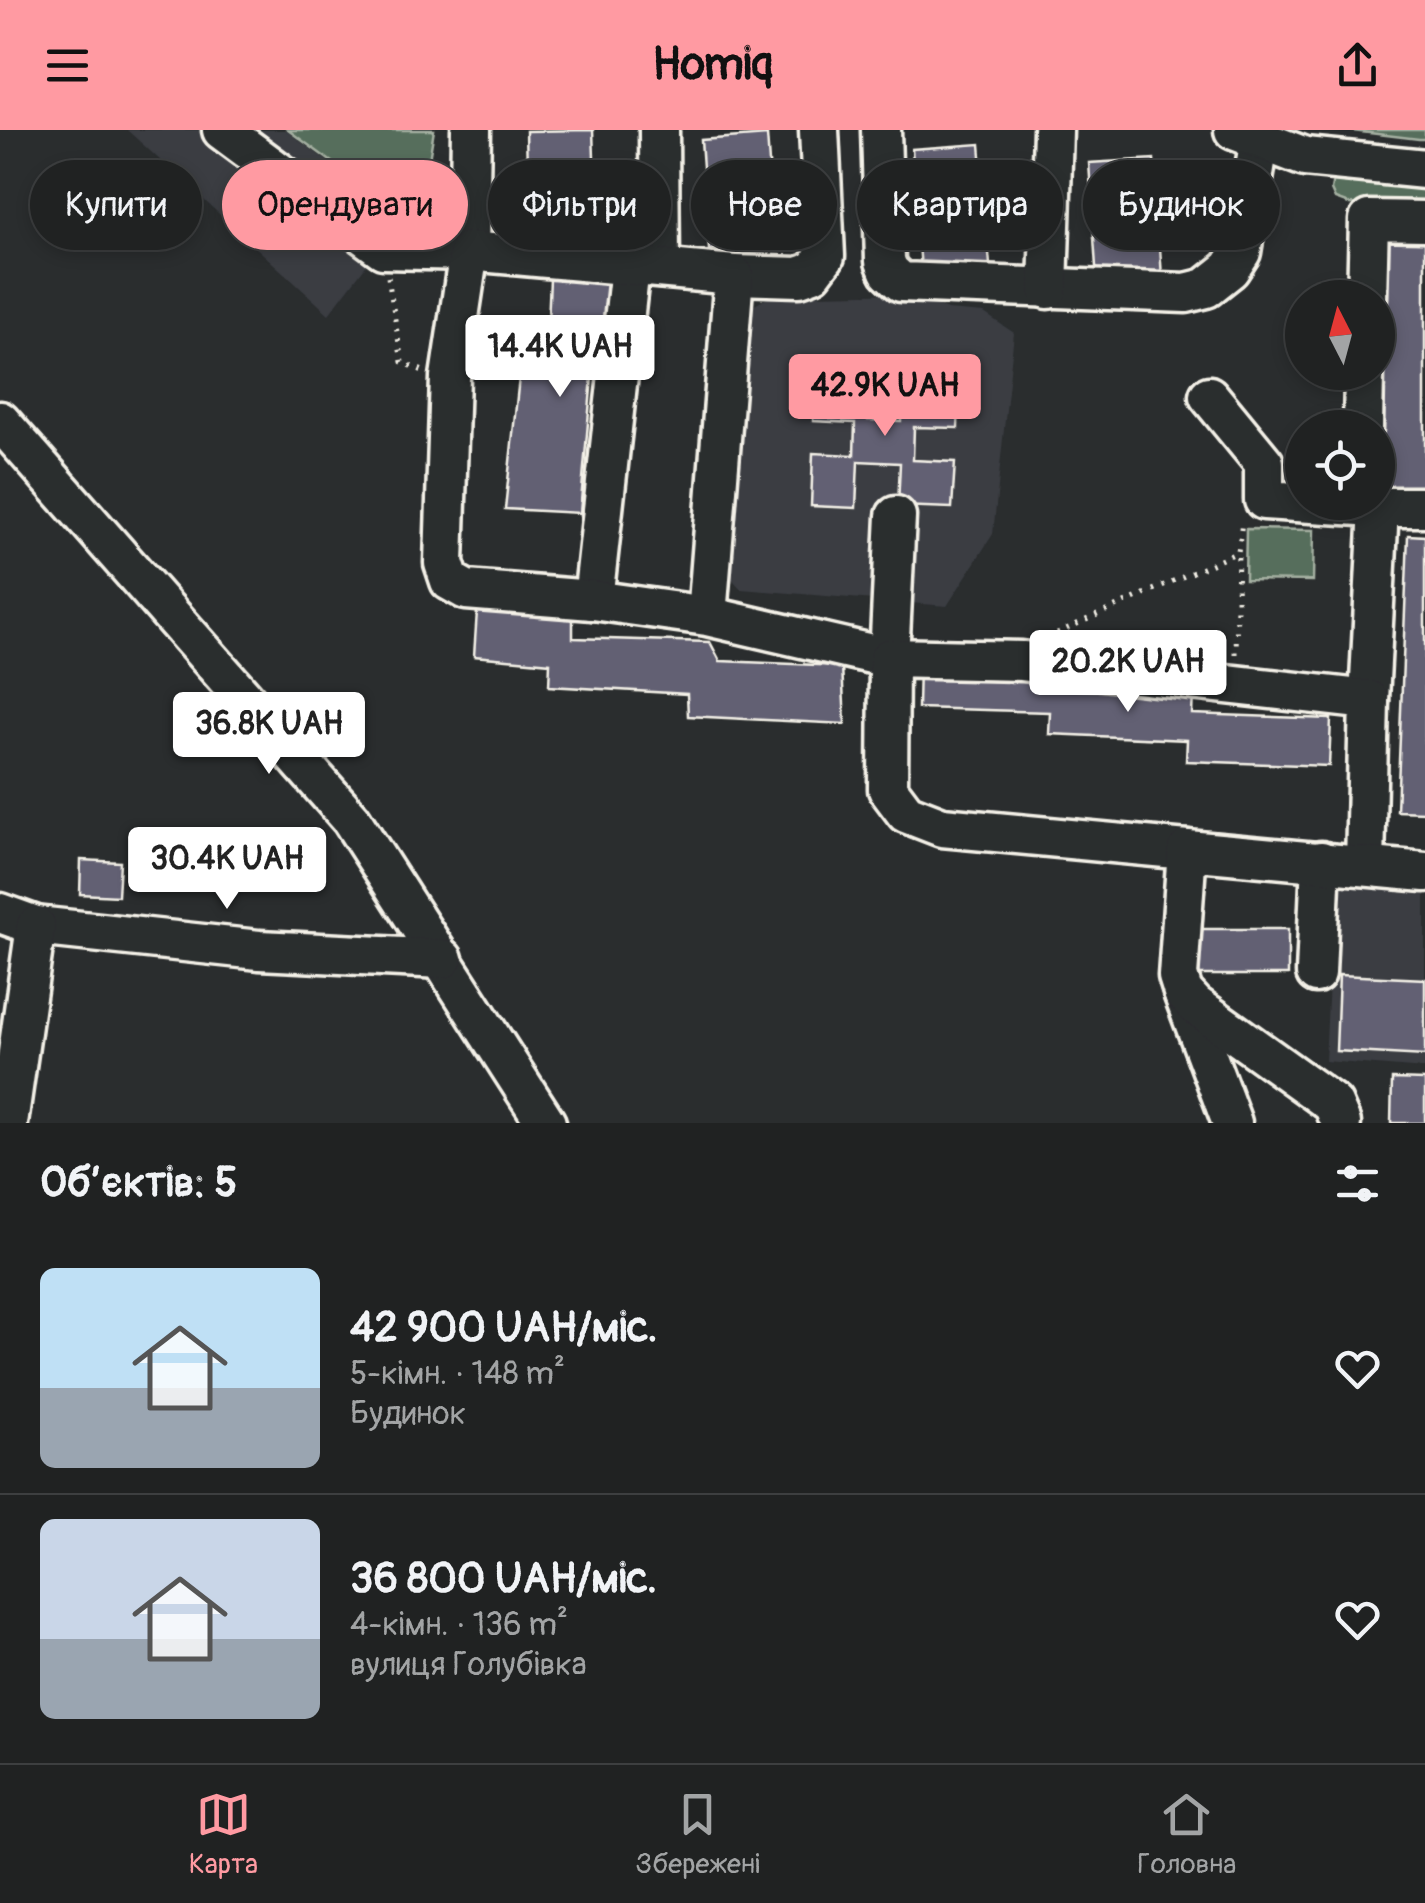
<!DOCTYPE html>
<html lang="uk">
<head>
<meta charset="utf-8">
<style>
  :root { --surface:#202222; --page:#2d2f2f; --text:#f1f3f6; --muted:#a2a4a5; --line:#3d3f40; --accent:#ff9aa2 }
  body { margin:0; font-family:Pangolin,sans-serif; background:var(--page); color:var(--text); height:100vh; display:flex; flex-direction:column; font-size:38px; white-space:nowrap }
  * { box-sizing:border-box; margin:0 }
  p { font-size:32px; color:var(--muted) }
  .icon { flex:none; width:55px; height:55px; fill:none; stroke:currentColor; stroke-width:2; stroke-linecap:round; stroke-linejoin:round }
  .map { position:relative; height:993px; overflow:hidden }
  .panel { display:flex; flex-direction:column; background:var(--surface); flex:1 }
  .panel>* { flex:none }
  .guide { position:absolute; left:30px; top:30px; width:1365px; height:90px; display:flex; gap:20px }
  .needle { width:65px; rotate:354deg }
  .fabs { position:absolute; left:1285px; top:150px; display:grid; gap:20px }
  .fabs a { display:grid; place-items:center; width:110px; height:110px; border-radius:50%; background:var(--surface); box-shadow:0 5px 15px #0003,0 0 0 2px var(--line); font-size:50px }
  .price { position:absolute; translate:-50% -85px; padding:0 22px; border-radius:10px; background:#fff; color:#222; font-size:32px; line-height:65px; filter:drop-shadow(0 2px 5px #0008) }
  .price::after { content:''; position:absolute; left:50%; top:60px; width:30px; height:22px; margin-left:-15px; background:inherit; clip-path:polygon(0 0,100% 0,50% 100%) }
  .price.active { background:var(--accent); color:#111 }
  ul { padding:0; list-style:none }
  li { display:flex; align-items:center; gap:30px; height:250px; padding:0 40px }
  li+li { border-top:2px solid var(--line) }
  li span { display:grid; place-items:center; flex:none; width:280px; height:200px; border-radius:15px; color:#555 }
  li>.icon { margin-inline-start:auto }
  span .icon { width:120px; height:120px; fill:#fffc; stroke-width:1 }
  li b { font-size:42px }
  h2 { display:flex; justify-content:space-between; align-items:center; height:120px; padding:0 40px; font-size:42px }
  .chip { padding:0 35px; border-radius:45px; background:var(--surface); box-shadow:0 5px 15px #0003,0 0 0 2px var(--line); font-size:35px; line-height:90px }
  .chip.active { background:var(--accent); color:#111 }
  header { display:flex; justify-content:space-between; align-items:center; height:130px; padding:0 40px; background:var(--accent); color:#111; font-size:45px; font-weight:800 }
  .menu { display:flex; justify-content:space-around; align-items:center; height:140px; border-top:2px solid var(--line); background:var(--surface); font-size:28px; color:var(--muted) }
  .menu a { display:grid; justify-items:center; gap:5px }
  .menu .active { color:var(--accent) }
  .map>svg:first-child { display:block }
  .built { fill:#3b3d43 }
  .green { fill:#566e5b; stroke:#a5b0a2; stroke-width:2.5 }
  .building { fill:#626173; stroke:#f4f1e8; stroke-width:2.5 }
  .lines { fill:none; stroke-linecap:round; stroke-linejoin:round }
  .minor-casing { stroke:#f4f1e8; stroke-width:45 }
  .path { stroke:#f4f1e8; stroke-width:5; stroke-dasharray:2.5 8; stroke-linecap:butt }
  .minor { stroke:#2a2d2e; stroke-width:38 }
</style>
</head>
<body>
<header><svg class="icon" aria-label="menu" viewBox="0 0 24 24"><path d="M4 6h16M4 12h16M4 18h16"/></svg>Homiq<svg class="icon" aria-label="share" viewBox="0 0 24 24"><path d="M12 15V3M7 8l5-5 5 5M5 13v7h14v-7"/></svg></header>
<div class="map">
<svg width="1425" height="993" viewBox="0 0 1425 993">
  <rect width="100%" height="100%" fill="#2a2d2e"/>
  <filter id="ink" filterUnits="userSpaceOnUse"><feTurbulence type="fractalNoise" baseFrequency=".01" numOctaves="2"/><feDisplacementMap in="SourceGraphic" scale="20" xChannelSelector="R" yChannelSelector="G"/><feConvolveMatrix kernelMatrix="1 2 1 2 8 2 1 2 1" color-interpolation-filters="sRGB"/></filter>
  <g filter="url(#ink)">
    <g class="built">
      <polygon points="127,0 285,0 403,87 329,184"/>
      <polygon points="910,163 947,180 984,183 1014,203 993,404 947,476 741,459 728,444 751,177 771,166"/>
      <polygon points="1334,752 1425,758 1425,939 1325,931"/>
    </g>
    <g class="green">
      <polygon points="288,0 434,0 418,95"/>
      <polygon points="1344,0 1425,0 1425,9 1419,9"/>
      <polygon points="1341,45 1425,47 1425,76 1349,74 1335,69 1331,60 1333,50"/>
      <polygon points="1246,399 1314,400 1313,451 1245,450"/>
    </g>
    <g class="building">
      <polygon points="593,0 597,114 529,116 526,1"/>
      <polygon points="767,5 775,115 709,120 701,10"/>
      <polygon points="980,14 990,135 921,140 912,19"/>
      <polygon points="1154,29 1162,147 1097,152 1089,33"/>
      <polygon points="1383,111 1425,112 1425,369 1378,368"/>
      <polygon points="550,149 617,155 606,243 592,247 580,383 505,379 520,238 546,236"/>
      <polygon points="903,244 960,247 958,298 914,297 913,330 955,332 952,378 898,376 900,333 858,331 856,378 811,376 813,323 854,325 855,293 813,291 815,245 870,247 868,290 901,291"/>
      <polygon points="1408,405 1425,406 1425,682 1397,681"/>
      <polygon points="477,481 573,485 573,508 710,512 720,531 842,536 845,594 688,586 687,564 549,556 550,533 474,526"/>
      <polygon points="919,534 1055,539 1054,559 1193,564 1192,584 1331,589 1329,636 1186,631 1187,610 1049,604 1050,582 918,578"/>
      <polygon points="81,730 120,732 118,766 80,764"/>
      <rect x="1195" y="799" width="93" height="46"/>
      <polygon points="1339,845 1425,849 1425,926 1336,921"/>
      <polygon points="1392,949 1425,950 1425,993 1391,993"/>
    </g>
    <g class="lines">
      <defs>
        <g id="minor">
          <polyline points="222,0 383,119 469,121 471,0"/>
          <polyline points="659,0 660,138"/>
          <polyline points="881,0 885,131 889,141 901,152 1186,163 1206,158 1230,139 1241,122 1260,8"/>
          <polyline points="1234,0 1305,27 1425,39"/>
          <polyline points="734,145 799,147 813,142 825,126 819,0"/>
          <polyline points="1048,159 1053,0"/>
          <polyline points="1367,168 1369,90 1425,91"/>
          <polyline points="1209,266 1264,333 1264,370 1360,376"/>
          <polyline points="0,291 351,689 546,993"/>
          <polyline points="1363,298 1364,242"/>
          <polyline points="593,470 630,137"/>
          <polyline points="707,486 734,145 469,121 450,247 444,433 450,451 466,460 593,470 707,486 889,528 896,386"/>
          <polyline points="1369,570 1379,377 1425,377"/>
          <polyline points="1187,720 942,697 906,683 888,659 889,528 1022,531 1369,570 1365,735"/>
          <polyline points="0,783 36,796 259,820 443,829"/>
          <polyline points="1316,843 1321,731"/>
          <polyline points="1184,865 1232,993"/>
          <polyline points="8,993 36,796"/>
          <polyline points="1341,993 1333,974 1195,875 1183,862 1178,846 1187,720 1425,742"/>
        </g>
      </defs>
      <use href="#minor" class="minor-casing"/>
      <g class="path">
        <polyline points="388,147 402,232 423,241"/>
        <polyline points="1057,503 1238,422 1242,392"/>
        <polyline points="1236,524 1238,422"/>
      </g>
      <use href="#minor" class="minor"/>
    </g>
  </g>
</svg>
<div class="fabs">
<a><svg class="needle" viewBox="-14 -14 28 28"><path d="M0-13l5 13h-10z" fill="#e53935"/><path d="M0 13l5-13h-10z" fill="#a2a4a5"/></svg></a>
<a><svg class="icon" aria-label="locate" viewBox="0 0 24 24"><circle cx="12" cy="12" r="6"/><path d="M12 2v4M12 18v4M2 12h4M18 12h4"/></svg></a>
</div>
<b class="price" style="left:560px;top:270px">14.4K UAH</b>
<b class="price active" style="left:885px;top:309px">42.9K UAH</b>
<b class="price" style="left:1128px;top:585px">20.2K UAH</b>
<b class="price" style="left:269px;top:647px">36.8K UAH</b>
<b class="price" style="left:227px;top:782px">30.4K UAH</b>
<div class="guide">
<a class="chip">Купити</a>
<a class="chip active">Орендувати</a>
<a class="chip">Фільтри</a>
<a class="chip">Нове</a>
<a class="chip">Квартира</a>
<a class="chip">Будинок</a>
</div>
</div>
<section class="panel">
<h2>Об’єктів: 5<svg class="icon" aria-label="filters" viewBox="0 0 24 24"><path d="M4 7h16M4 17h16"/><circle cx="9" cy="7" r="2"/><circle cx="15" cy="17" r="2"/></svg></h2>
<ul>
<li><span style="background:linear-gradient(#bfe0f5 60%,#9aa5b1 0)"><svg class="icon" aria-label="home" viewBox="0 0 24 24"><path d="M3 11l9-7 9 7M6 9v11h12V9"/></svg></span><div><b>42 900 UAH/міс.</b><p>5-кімн. · 148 m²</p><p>Будинок</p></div><svg class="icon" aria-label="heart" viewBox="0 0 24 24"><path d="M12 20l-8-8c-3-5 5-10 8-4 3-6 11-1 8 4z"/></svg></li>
<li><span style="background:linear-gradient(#c9d6e8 60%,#9aa5b1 0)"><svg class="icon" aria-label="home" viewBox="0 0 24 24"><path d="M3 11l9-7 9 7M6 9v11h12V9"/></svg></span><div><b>36 800 UAH/міс.</b><p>4-кімн. · 136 m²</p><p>вулиця Голубівка</p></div><svg class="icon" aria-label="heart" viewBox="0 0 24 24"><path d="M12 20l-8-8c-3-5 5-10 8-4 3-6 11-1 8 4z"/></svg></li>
</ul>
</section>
<nav class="menu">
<a class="active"><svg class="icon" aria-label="map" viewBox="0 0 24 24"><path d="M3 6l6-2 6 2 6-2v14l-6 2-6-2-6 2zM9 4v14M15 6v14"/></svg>Карта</a>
<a><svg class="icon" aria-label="saved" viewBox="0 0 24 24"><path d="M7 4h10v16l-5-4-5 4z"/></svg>Збережені</a>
<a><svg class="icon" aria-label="home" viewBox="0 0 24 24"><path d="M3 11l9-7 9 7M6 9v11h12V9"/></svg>Головна</a>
</nav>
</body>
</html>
